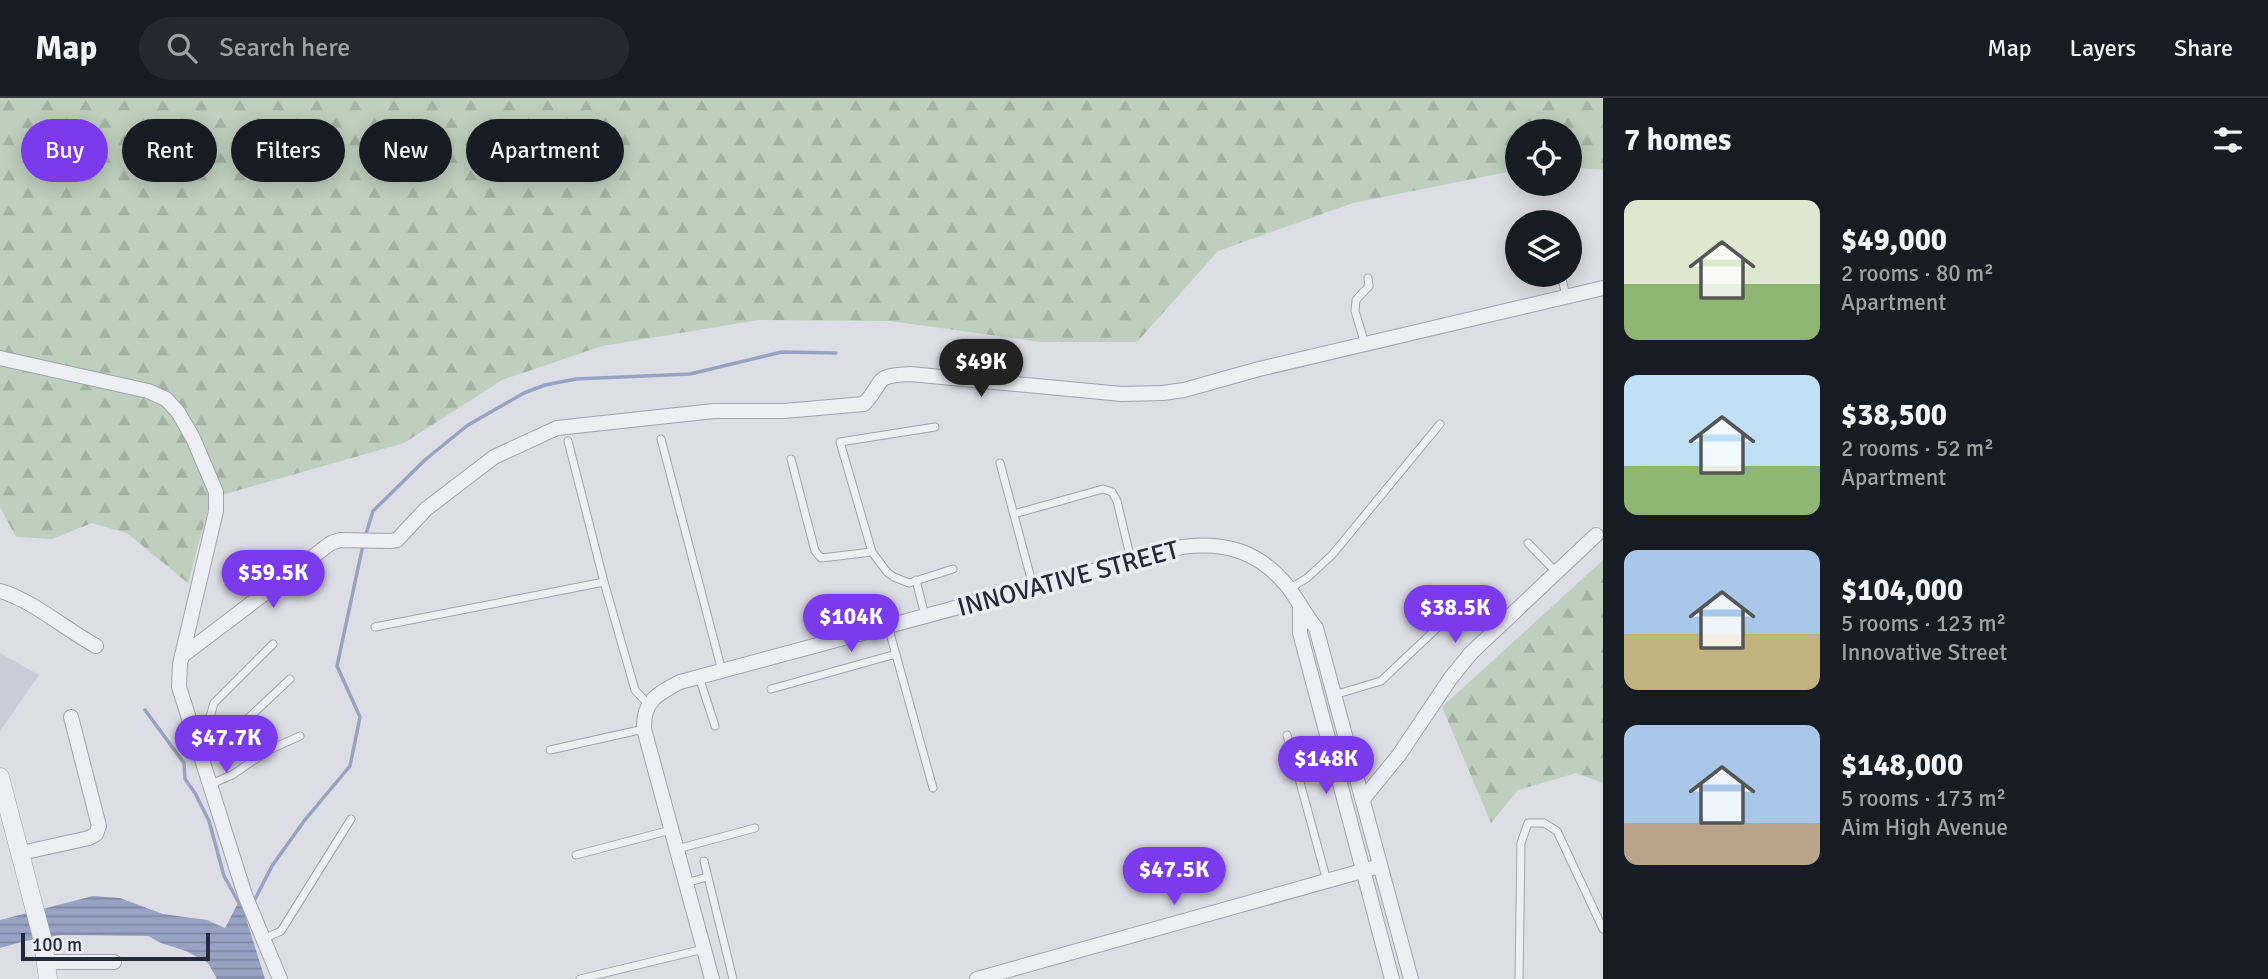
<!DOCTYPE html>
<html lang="en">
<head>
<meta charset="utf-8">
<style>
  :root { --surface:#171b24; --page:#242831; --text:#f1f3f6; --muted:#9ea1a6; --line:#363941; --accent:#7c3aed }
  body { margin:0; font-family:Signika,sans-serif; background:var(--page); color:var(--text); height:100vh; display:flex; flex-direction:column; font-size:26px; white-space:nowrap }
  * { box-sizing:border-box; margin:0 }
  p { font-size:23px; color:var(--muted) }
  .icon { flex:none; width:38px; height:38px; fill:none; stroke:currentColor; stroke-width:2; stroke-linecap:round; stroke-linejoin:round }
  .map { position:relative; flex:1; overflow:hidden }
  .details { display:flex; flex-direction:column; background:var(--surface); width:665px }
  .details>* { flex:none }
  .banner { position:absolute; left:21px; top:21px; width:665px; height:63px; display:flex; gap:14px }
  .tools { position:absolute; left:1505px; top:21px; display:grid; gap:14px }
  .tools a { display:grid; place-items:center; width:77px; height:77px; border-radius:50%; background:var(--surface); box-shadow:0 4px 18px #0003; font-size:35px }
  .scale { position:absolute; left:21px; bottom:18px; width:189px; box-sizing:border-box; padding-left:7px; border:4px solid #26293b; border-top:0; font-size:19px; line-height:24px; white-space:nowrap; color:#26293b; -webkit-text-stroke:5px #ebedf3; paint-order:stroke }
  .price { position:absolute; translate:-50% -60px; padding:0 16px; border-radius:24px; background:var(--accent); color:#fff; font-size:23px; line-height:46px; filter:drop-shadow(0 2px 4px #0008) }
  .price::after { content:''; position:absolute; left:50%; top:42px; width:21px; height:16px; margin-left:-10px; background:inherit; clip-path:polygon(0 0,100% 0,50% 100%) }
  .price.selected { background:#222; color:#fff }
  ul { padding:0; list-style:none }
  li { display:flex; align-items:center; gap:21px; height:175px; padding:0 21px }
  li span { display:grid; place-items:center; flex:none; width:196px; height:140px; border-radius:14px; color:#555 }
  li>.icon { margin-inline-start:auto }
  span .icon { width:84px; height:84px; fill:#fffc; stroke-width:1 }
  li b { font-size:30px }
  h2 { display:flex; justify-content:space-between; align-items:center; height:84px; padding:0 21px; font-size:30px }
  .tag { padding:0 24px; border-radius:32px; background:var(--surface); box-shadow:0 4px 18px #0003; font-size:24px; line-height:63px }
  .tag.selected { background:var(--accent); color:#fff }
  header { display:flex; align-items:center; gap:42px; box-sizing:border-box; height:98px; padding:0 35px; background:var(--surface); border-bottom:2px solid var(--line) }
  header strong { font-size:33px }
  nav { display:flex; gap:38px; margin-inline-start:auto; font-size:24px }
  .search { width:490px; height:63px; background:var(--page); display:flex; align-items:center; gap:18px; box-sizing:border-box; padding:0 24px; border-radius:38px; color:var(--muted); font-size:26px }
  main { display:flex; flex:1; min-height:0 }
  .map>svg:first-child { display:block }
  .built { fill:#caccd7 }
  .forest { fill:url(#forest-firs) }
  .water { fill:url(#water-rules) }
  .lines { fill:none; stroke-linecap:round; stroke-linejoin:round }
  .stream { stroke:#98a3c4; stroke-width:3.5 }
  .service-casing { stroke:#a2a3af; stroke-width:9 }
  .minor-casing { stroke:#a2a3af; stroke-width:16 }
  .tertiary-casing { stroke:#a2a3af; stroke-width:19 }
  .service { stroke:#eeeff4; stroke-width:7 }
  .minor { stroke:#eeeff4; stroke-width:14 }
  .tertiary { stroke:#eeeff4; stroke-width:18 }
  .labels { text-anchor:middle; stroke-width:7; stroke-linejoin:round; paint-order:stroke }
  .street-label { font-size:26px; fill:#26293b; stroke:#ebedf3 }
</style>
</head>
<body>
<header>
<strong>Map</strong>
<div class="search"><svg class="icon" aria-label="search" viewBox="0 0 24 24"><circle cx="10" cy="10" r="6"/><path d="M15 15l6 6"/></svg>Search here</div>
<nav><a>Map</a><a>Layers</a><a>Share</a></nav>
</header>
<main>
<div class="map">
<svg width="1603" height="881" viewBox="0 0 1603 881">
  <defs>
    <pattern id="forest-firs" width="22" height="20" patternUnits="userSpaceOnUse" patternTransform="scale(1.75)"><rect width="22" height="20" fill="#becfbd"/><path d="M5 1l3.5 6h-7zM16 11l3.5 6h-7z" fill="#a3b2a3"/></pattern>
    <pattern id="water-rules" width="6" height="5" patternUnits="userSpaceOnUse" patternTransform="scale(1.75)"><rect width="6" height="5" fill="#98a3c4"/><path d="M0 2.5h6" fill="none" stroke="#7c85a0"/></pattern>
  </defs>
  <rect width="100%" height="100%" fill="#dcdde5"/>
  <polygon class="built" points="0,555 39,577 0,633"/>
  <g class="forest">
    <polygon points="0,0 1603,0 1603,72 1570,69 1570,33 1517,33 1517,72 1353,105 1218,153 1137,244 1042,244 890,223 758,222 602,248 502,282 404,345 211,400 188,485 127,435 92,425 52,441 16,439 0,409"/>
    <polygon points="1603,462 1603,685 1576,675 1518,692 1491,725 1442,609"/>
  </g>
  <polygon class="water" points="93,798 120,800 163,816 207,822 225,830 240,801 265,881 217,881 208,865 186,853 161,845 148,838 62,837 25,843 0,850 0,822"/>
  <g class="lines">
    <g class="stream">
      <polyline points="365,439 373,413 426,361 468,327 524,295 545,287 576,281 690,276 782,254 836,255"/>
      <polyline points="145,612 184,665 185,681 195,695 209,723 224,778 239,805"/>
      <polyline points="253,805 272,768 304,723 350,668 360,619 337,568 363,447"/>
    </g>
    <defs>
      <g id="service">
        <polyline points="1561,177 1566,198"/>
        <polyline points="1365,246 1355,213 1356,202 1369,188 1368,180"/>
        <polyline points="935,329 840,344 872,454 887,474 894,479 909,485 953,471"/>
        <polyline points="661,341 722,573"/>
        <polyline points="568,343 604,484 635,592 648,606"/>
        <polyline points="791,361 815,453 821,460 872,454"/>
        <polyline points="1000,365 1033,488"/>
        <polyline points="1014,416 1103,391 1112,394 1117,403 1131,462"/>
        <polyline points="1528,445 1556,474"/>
        <polyline points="916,482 925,518"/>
        <polyline points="1289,491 1307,480 1332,457 1440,326"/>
        <polyline points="888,528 933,690"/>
        <polyline points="375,529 604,484"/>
        <polyline points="699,579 715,628"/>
        <polyline points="771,591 896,556"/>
        <polyline points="1334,597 1381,583 1452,516 1470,511 1502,524"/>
        <polyline points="1287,637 1327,783"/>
        <polyline points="196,640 207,629 214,605 273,546"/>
        <polyline points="550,652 644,631"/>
        <polyline points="202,661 210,656 290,581"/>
        <polyline points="211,686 232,677 269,652 300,638"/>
        <polyline points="677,751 755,730"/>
        <polyline points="576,757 671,732"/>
        <polyline points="704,763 733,881"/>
        <polyline points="686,785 707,779"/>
        <polyline points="263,841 281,833 351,721"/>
        <polyline points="580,881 704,851"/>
        <polyline points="1519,881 1521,745 1528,725 1544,725 1557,733 1603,831"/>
      </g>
      <g id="minor">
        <polyline points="0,260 148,293 166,301 178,314 193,340 216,394 216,413 180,566 179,589 245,797 280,881"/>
        <path d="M0,493C32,502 65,531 96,548"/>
        <polyline points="1300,511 1300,535 1392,881"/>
        <path d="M182,558L331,445L340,442L391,443L397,442L426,411L494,359L557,330L714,313H784L864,306C886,283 871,278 910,276L1122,296L1163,295L1184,292L1259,271L1603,190"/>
        <polyline points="1363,701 1399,657 1450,581 1471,555 1596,437"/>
        <polyline points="21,755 89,740 96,736 99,728 71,619"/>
        <polyline points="45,864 114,864"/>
        <path d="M712,881L644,631C643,603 657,596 680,584L1182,449C1226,443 1260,454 1288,489C1298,502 1305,517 1316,530L1411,881"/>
        <polyline points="977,881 1380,768"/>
      </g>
      <polyline id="tertiary" points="0,679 43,843 48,881"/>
    </defs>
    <use href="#service" class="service-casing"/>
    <use href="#minor" class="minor-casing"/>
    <use href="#tertiary" class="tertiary-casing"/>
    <use href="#service" class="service"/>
    <use href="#minor" class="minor"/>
    <use href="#tertiary" class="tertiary"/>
  </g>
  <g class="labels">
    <g class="street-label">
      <text transform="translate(1068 480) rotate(-15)" y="9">INNOVATIVE STREET</text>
    </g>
  </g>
</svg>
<div class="tools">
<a><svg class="icon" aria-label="locate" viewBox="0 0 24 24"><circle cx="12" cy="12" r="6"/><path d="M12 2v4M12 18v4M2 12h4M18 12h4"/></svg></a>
<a><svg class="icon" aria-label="layers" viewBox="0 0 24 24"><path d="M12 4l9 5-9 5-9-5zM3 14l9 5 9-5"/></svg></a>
</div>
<div class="scale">100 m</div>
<b class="price selected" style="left:981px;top:301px">$49K</b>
<b class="price" style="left:273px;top:512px">$59.5K</b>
<b class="price" style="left:1455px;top:547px">$38.5K</b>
<b class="price" style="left:851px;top:556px">$104K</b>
<b class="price" style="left:226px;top:677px">$47.7K</b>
<b class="price" style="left:1326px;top:698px">$148K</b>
<b class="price" style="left:1174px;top:809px">$47.5K</b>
<div class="banner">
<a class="tag selected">Buy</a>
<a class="tag">Rent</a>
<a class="tag">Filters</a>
<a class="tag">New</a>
<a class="tag">Apartment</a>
</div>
</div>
<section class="details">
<h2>7 homes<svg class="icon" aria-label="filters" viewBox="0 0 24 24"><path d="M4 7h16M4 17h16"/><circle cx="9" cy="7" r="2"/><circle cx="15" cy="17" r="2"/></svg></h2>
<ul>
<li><span style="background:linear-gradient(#dfe7d0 60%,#8fb573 0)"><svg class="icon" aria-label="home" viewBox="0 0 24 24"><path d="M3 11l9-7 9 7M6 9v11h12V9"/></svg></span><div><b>$49,000</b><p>2 rooms · 80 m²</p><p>Apartment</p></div></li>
<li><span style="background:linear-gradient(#bfe0f5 65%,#8fb573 0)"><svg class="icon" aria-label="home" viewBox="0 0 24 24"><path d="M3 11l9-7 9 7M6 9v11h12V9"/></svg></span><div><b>$38,500</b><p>2 rooms · 52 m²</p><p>Apartment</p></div></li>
<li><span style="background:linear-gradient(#a9c7e8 60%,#c2b280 0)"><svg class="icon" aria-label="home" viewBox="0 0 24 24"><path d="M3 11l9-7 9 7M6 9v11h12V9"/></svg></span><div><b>$104,000</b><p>5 rooms · 123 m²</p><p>Innovative Street</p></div></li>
<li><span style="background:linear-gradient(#a9c7e8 70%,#b9a48a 0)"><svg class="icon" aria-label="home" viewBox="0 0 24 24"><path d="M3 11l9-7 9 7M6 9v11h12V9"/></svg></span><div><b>$148,000</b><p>5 rooms · 173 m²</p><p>Aim High Avenue</p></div></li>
</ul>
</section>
</main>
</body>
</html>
